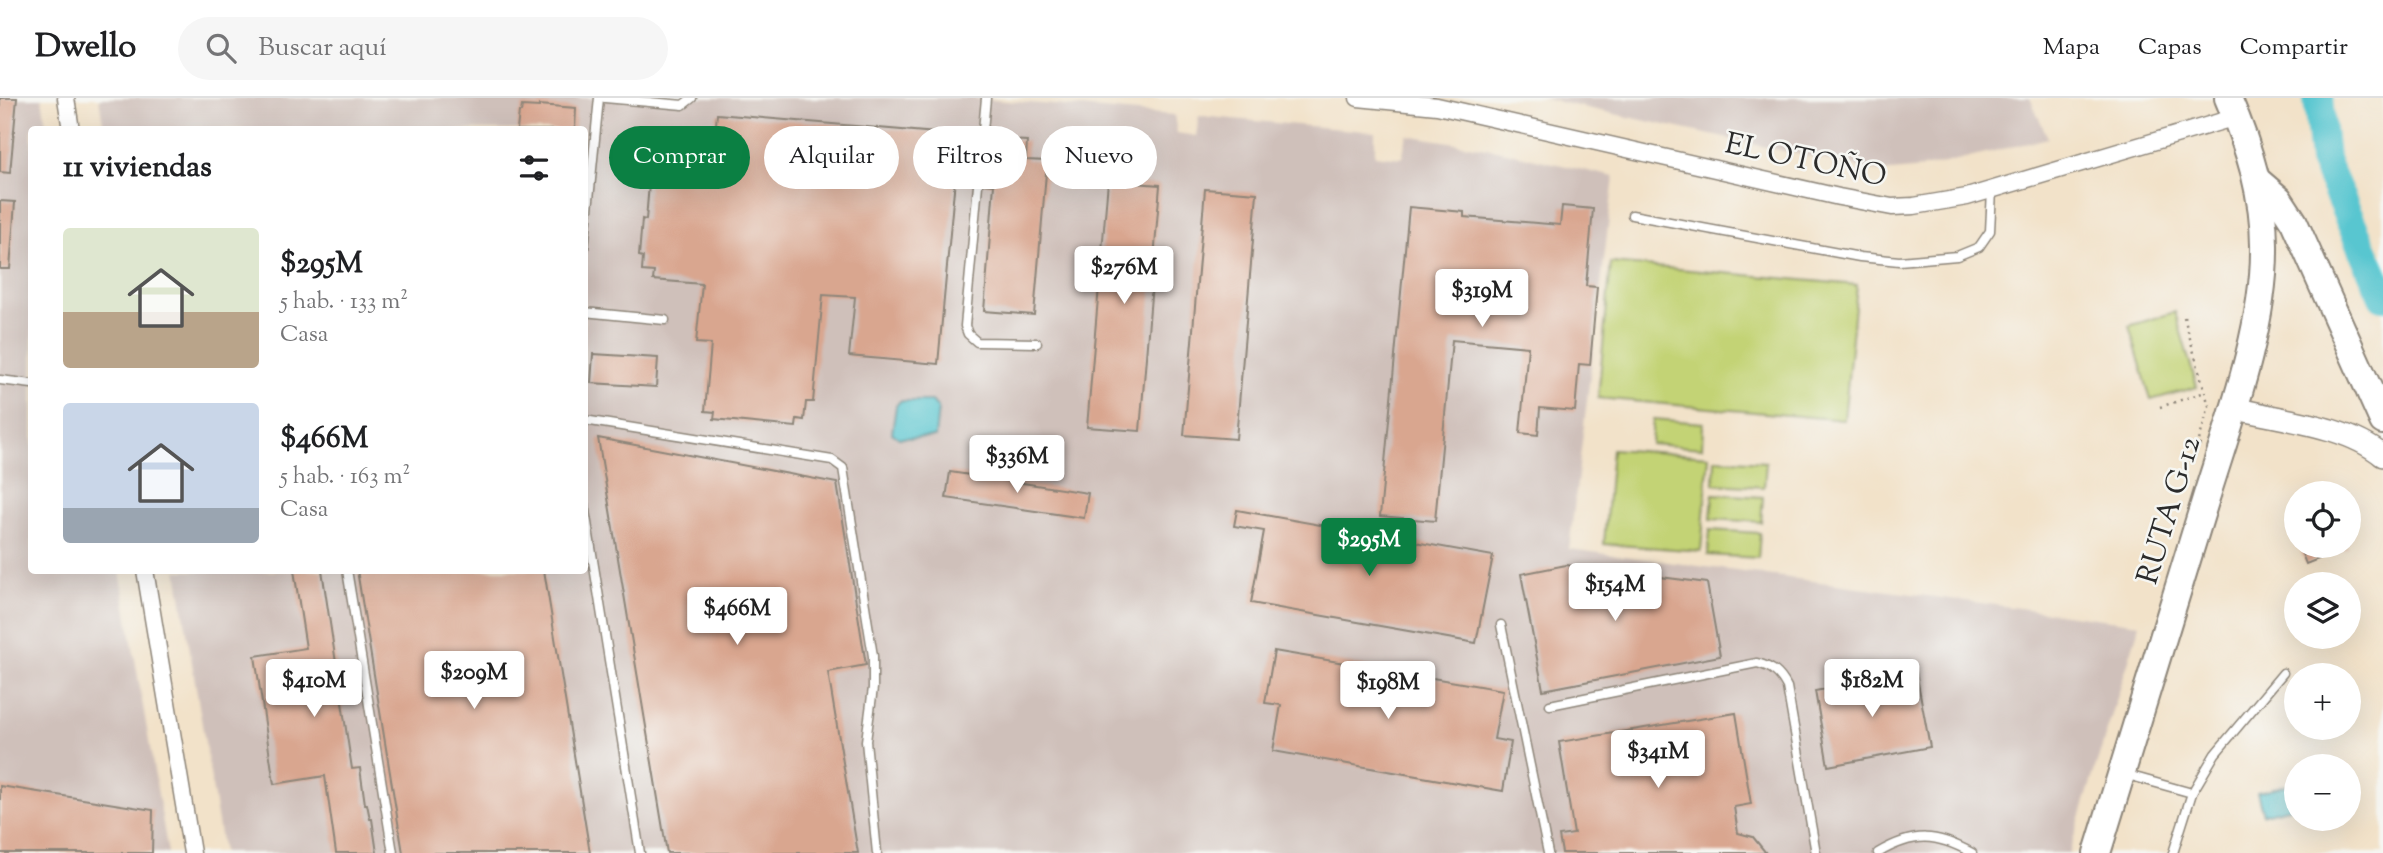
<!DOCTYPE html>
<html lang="es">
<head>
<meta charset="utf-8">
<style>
  :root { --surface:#fff; --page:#f6f6f6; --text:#202124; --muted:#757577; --line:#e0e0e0; --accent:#0b8043 }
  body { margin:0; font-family:"Sorts Mill Goudy",serif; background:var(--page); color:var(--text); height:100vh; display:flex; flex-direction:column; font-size:26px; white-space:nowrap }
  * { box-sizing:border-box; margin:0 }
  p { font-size:23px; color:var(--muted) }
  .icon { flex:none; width:38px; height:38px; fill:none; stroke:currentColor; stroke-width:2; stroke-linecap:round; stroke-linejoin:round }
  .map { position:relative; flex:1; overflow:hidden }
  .details { position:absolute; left:28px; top:28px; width:560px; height:448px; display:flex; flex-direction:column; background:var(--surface); border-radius:7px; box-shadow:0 7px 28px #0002 }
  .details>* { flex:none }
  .top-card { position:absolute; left:609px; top:28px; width:665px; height:63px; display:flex; gap:14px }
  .fabs { position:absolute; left:2284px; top:383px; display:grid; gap:14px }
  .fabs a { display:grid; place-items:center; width:77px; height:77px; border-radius:50%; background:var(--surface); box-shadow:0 7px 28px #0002; font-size:35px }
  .price { position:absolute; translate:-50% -60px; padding:0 16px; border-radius:7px; background:#fff; color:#222; font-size:23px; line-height:46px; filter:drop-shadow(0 2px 4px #0008) }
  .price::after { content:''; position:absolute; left:50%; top:42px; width:21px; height:16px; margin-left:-10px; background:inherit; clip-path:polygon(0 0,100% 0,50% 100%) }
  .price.on { background:var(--accent); color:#fff }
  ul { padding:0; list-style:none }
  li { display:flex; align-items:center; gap:21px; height:175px; padding:0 35px }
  li span { display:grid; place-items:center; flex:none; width:196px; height:140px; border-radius:7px; color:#555 }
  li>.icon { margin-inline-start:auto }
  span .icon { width:84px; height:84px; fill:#fffc; stroke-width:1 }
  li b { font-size:30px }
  h2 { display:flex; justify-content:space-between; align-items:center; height:84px; padding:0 35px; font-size:30px }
  .chip { padding:0 24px; border-radius:32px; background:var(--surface); box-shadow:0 7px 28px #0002; font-size:24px; line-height:63px }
  .chip.on { background:var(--accent); color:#fff }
  header { display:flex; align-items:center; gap:42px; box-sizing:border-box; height:98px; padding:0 35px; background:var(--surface); border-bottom:2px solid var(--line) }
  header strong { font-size:33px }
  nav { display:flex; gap:38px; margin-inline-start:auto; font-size:24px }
  .search { width:490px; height:63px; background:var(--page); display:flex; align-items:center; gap:18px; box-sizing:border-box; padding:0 24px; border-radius:38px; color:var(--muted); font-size:26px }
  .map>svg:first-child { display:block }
  .industrial { fill:#cfc0ba }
  .green { fill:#c3d375; stroke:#777f50; stroke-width:2 }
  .water { fill:#59c6d0; stroke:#42787e; stroke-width:2 }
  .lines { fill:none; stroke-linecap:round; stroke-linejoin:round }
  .river { stroke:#59c6d0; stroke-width:30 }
  .building { fill:#d9a68f }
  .service-casing { stroke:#8e867a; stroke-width:11 }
  .minor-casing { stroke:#8e867a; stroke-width:19 }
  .tertiary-casing { stroke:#8e867a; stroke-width:24 }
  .primary-casing { stroke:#8e867a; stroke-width:30 }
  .path { stroke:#8e867a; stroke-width:2.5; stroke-dasharray:2 5; stroke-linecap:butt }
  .service { stroke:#fff; stroke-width:8 }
  .minor { stroke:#fff; stroke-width:16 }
  .tertiary { stroke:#fff; stroke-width:21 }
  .primary { stroke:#fff; stroke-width:26 }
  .labels { text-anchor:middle; stroke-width:5; stroke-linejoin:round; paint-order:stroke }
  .street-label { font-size:30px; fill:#2b2b2b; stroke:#f6f6f2 }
</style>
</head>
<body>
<header>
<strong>Dwello</strong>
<div class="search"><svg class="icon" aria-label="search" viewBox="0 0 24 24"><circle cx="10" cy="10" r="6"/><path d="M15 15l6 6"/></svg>Buscar aquí</div>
<nav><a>Mapa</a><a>Capas</a><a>Compartir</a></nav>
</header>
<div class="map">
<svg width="2383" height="755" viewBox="0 0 2383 755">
  <rect width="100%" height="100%" fill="#f6f6f2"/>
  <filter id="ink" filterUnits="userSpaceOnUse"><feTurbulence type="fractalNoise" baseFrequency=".0143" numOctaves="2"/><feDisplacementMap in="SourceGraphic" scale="14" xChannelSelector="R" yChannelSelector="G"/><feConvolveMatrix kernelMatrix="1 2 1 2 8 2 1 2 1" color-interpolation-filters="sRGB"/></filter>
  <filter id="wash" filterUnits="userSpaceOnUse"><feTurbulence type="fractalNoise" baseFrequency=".00686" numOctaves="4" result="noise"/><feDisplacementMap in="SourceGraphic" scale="28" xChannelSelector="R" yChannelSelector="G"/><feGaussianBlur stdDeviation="1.57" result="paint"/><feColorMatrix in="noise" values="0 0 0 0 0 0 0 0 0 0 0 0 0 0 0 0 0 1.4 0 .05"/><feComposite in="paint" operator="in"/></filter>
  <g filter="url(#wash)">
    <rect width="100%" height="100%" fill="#f2e2c9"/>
    <g class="industrial">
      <polygon points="0,0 42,0 47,31 32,32 32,472 120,473 168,755 0,755"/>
      <polygon points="99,0 970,0 1174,17 1177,35 1196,38 1199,18 1375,34 1375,57 1402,60 1407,37 1492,51 1614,79 1569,451 2140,526 2069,755 223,755 177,473 584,472 584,32 104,31"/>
      <polygon points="1541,0 2030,0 2048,40 1924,70 1881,74"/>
    </g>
    <g class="green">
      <polygon points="1611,165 1857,187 1844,322 1598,300"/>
      <polygon points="2175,214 2197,289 2151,302 2129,228"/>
      <polygon points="1653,321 1703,325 1702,350 1651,346"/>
      <polygon points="1612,351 1709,358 1701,453 1604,446"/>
      <polygon points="1715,361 1766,364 1764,389 1714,386"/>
      <polygon points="1713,396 1763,399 1761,424 1711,421"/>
      <polygon points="1710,432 1760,435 1758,460 1708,457"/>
    </g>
    <g class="water">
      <polygon points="900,303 932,303 938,310 935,339 899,340 892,335 896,308"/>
      <polygon points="2296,685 2296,708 2263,716 2257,694"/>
    </g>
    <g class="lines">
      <polyline class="river" points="2318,0 2324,62 2383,198"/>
    </g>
    <g id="blocks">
      <g class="building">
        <polygon points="0,0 17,0 10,75 0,74"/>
        <polygon points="539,7 576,10 575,32 517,32 519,14 521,14 522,8 539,9"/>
        <polygon points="717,16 959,37 938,266 849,258 855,199 823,197 813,304 806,304 804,322 797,321 796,329 714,321 715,314 705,313 711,246 696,245 702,186 653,182 654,174 642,173 643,159 639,158 642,121 646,122 650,74 711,78"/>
        <polygon points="989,41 1027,43 1026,62 1047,63 1034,217 984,213 994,87 985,86"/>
        <polygon points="1108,83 1160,87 1140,333 1087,329"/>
        <polygon points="1205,91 1257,95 1236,341 1184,337"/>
        <polygon points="0,103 15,104 10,171 0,171"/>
        <polygon points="1562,108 1593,111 1586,188 1597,189 1590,267 1579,266 1575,313 1540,310 1538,337 1520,335 1528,249 1452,242 1435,423 1380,418 1409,109 1464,114 1464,119 1560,127"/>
        <polygon points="593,256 658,260 656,289 591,285"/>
        <polygon points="598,340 837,385 866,567 828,574 858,755 667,755"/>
        <polygon points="950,374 1088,395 1084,420 946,400"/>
        <polygon points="1237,412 1493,458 1476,545 1251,505 1264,433 1234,428"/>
        <polygon points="2299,448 2348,448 2348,449 2306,466"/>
        <polygon points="1566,467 1707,485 1720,558 1543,592 1521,476"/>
        <polygon points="294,472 322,472 352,671 360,670 365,706 367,706 370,721 372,721 377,755 336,755 325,678 274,686 255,558 306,550"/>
        <polygon points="357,472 544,472 590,755 403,755"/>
        <polygon points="1274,553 1503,592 1494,641 1511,644 1503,693 1273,653 1281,607 1265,605"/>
        <polygon points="1916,574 1930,649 1828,668 1815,593"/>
        <polygon points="1736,615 1751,706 1734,709 1738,735 1753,739 1766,755 1562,755 1559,738 1574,736 1559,644"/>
        <polygon points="0,688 153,712 152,755 0,755"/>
      </g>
    </g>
  </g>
  <g filter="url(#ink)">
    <use href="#blocks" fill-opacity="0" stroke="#8e867a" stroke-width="2"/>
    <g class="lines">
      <defs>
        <g id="service">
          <polyline points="605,0 683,7 692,0"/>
          <polyline points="986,0 965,228 968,236 977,244 1037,245"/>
          <polyline points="1632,117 1860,159 1899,163 1957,158 1979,149 1990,133 1992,92"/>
          <polyline points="584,152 599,0"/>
          <polyline points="584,214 665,222"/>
          <polyline points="0,282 32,286"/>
          <polyline points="584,322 832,362 843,370 873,558 873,590 866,643 877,755"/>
          <polyline points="584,406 640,755"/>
          <polyline points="347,472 393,755"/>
          <polyline points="1501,527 1548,755"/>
          <path d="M1550,607L1757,565C1772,569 1780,575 1787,589L1816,755"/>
          <polyline points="2124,676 2192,695"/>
          <path d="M1878,755C1914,734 1936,735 1972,755"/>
          <polyline points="2173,755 2192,695 2215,656 2283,575"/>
        </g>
        <g id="minor">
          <polyline points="66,0 71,32"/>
          <polyline points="1358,0 1437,8 1464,14 1839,99 1892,109 1914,108 1967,99 2236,19"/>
          <polyline points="145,472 192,755"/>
        </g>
        <path id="tertiary" d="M2234,310C2281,322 2346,327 2383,358"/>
        <g id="primary">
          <polyline points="2258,83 2279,101 2294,124 2383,323"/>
          <path d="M2097,755C2133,637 2170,518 2206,400C2229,326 2264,231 2264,153C2265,99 2249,49 2228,0"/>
        </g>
      </defs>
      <use href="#service" class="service-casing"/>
      <use href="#minor" class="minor-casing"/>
      <use href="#tertiary" class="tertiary-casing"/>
      <use href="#primary" class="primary-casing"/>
      <g class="path">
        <polyline points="2184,219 2209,308 2198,346 2201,347"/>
        <polyline points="2160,309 2205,294"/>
      </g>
      <use href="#service" class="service"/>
      <use href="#minor" class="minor"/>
      <use href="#tertiary" class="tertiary"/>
      <use href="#primary" class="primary"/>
    </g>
  </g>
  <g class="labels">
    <g class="street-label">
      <text transform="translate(1806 61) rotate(12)" y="10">EL OTOÑO</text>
      <text transform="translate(2168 412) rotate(-73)" y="10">RUTA G-12</text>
    </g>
  </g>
</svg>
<div class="fabs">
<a><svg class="icon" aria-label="locate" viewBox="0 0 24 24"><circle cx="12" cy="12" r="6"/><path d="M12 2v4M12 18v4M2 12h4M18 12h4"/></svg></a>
<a><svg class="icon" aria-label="layers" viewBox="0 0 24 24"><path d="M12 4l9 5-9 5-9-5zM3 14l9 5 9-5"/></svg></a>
<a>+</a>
<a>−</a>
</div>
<b class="price" style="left:1124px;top:208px">$276M</b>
<b class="price" style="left:1482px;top:231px">$319M</b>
<b class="price" style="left:1017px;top:397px">$336M</b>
<b class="price on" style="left:1369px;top:480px">$295M</b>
<b class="price" style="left:1615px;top:525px">$154M</b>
<b class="price" style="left:737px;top:549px">$466M</b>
<b class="price" style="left:474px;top:613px">$209M</b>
<b class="price" style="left:314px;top:621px">$410M</b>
<b class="price" style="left:1872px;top:621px">$182M</b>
<b class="price" style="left:1388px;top:623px">$198M</b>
<b class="price" style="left:1658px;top:692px">$341M</b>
<div class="top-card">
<a class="chip on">Comprar</a>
<a class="chip">Alquilar</a>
<a class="chip">Filtros</a>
<a class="chip">Nuevo</a>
</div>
<section class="details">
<h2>11 viviendas<svg class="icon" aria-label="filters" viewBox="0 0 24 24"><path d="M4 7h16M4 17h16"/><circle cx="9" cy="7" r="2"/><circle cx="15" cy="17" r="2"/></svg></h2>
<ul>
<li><span style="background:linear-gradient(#dfe7d0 60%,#b9a48a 0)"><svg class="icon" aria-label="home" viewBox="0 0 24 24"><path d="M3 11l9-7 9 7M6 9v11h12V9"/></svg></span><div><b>$295M</b><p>5 hab. · 133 m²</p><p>Casa</p></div></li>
<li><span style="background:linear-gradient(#c9d6e8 75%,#9aa5b1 0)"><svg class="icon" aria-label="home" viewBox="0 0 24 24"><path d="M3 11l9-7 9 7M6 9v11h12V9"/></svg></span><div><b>$466M</b><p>5 hab. · 163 m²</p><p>Casa</p></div></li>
</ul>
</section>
</div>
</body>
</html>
